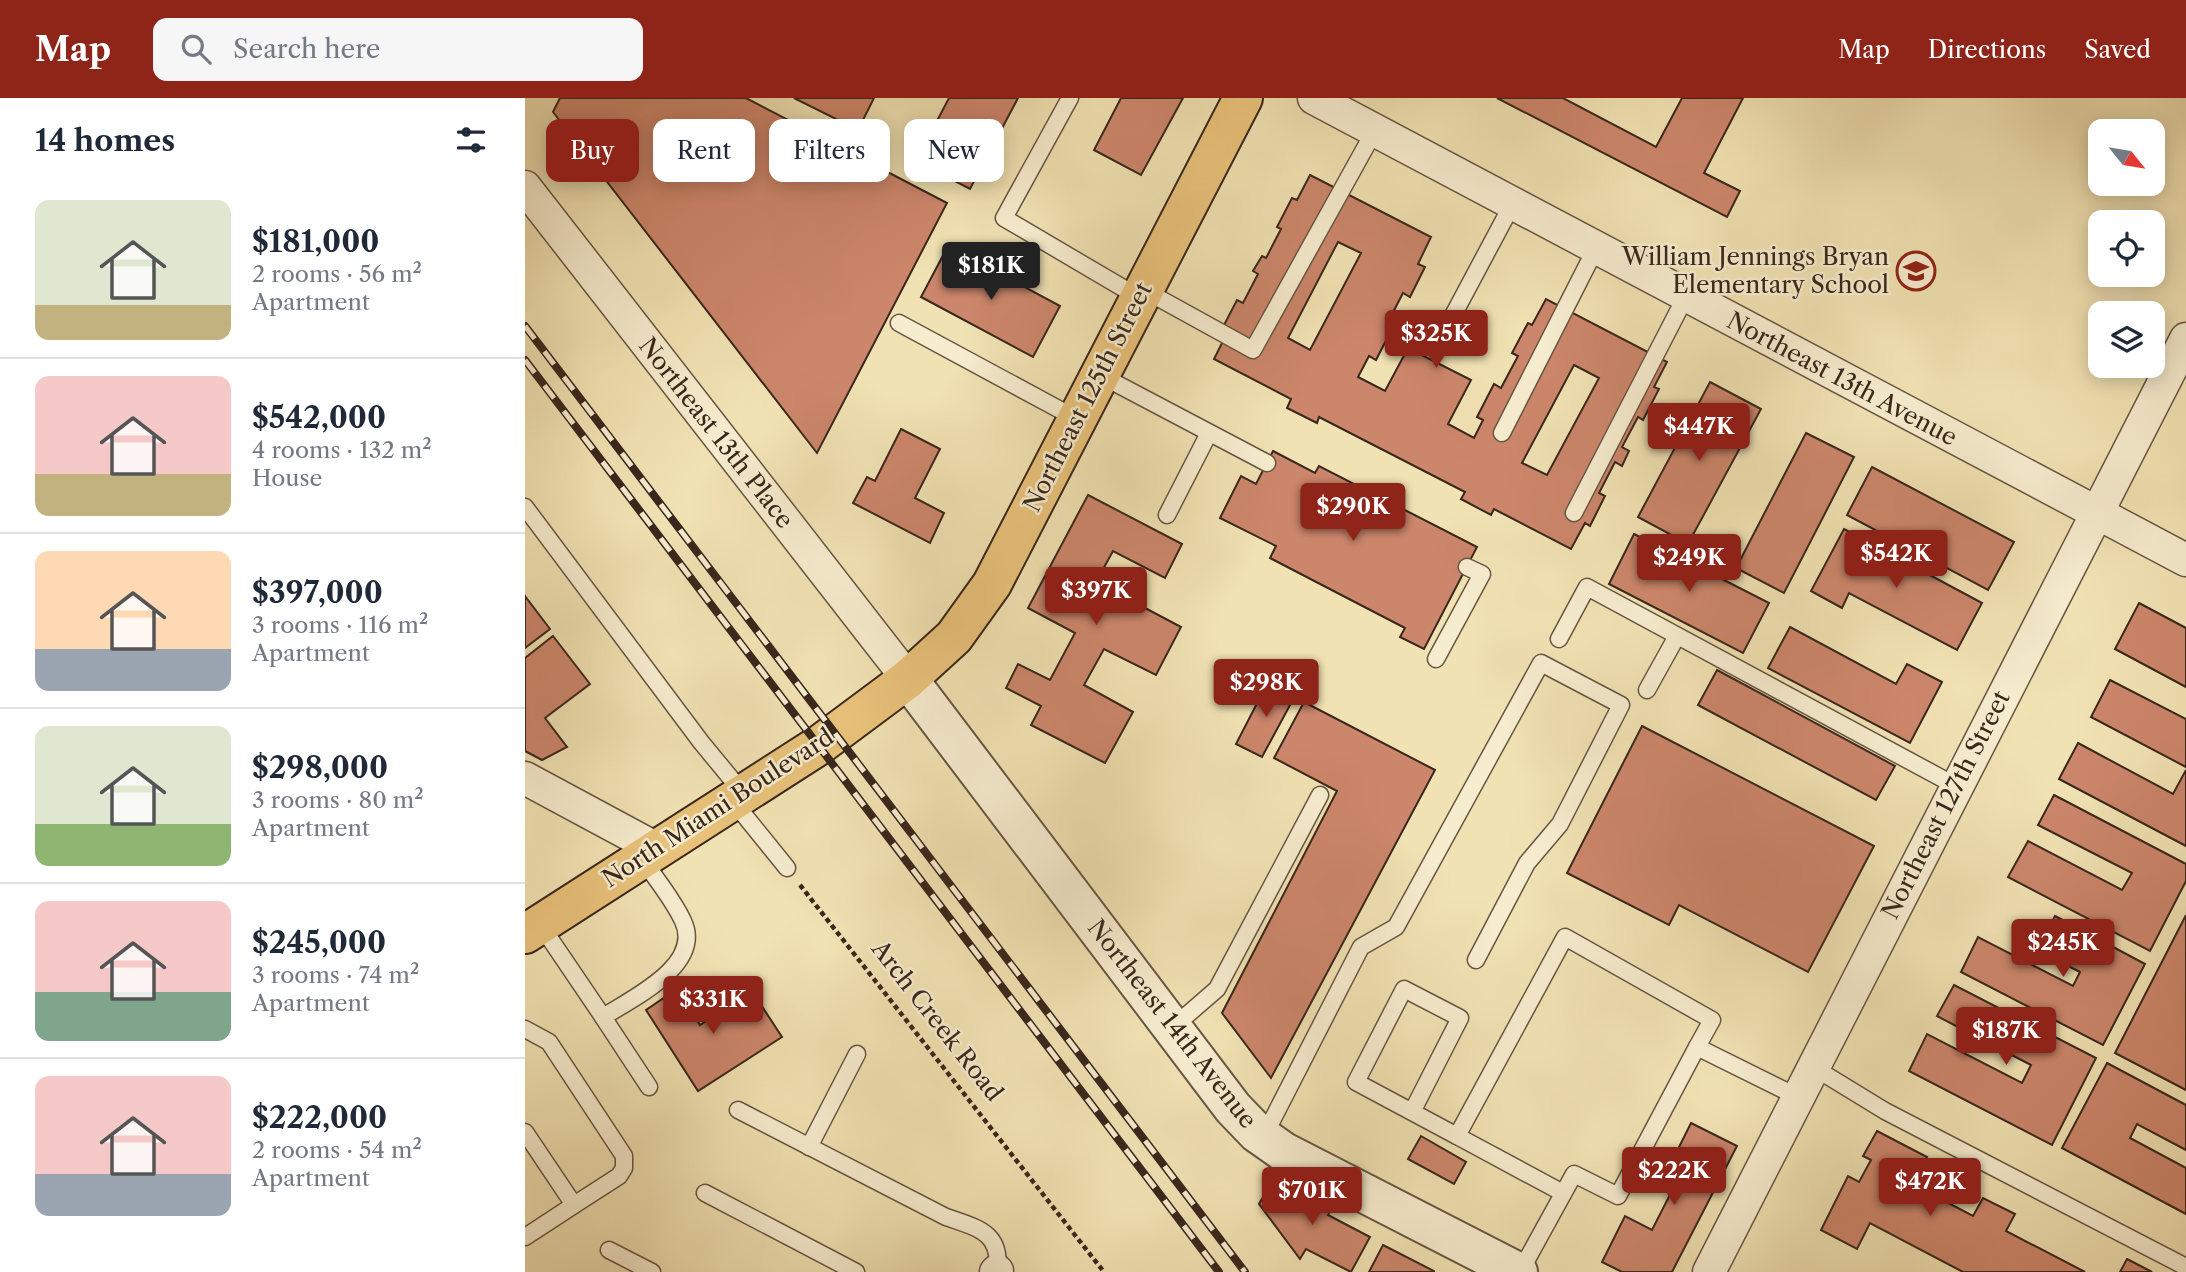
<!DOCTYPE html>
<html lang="en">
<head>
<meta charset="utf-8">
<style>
  :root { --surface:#fff; --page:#f6f6f7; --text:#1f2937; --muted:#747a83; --line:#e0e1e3; --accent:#8f2418 }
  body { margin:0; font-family:"Libre Caslon Text",serif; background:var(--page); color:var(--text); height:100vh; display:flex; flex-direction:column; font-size:26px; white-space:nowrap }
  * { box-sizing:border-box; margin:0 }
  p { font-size:23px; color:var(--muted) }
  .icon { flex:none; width:38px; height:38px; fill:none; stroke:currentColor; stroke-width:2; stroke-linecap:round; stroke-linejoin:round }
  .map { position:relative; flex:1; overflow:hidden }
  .panel { display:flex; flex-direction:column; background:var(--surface); width:525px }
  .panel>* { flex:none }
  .hud { position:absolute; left:21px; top:21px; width:665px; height:63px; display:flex; gap:14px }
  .needle { width:46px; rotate:120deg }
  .buttons { position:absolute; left:1563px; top:21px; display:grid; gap:14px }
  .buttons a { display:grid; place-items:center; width:77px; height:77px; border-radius:14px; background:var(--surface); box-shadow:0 4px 18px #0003; font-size:35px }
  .price { position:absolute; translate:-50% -60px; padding:0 16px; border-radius:7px; background:var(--accent); color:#fff; font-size:23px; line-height:46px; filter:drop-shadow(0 2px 4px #0008) }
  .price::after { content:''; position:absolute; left:50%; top:42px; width:21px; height:16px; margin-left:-10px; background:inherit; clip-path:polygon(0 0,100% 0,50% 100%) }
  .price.on { background:#222; color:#fff }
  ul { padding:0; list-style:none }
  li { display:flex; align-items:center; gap:21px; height:175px; padding:0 35px }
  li+li { border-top:2px solid var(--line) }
  li span { display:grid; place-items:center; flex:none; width:196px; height:140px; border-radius:14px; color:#555 }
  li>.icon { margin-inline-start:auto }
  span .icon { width:84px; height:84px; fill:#fffc; stroke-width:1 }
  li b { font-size:30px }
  h2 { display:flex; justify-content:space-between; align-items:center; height:84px; padding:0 35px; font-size:30px }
  .tag { padding:0 24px; border-radius:14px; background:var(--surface); box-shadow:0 4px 18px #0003; font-size:24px; line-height:63px }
  .tag.on { background:var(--accent); color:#fff }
  header { display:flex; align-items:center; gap:42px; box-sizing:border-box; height:98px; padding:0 35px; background:var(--accent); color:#fff }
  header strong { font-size:33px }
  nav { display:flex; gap:38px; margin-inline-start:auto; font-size:24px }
  .search { width:490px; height:63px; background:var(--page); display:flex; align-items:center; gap:18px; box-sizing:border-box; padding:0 24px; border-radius:14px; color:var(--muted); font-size:26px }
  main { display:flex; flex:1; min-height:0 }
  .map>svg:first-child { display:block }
  .building { fill:#cc866b; stroke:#39271c; stroke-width:2; fill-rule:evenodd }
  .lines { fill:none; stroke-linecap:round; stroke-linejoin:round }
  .service-casing { stroke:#675642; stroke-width:19 }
  .minor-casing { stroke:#675642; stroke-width:35 }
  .tertiary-casing { stroke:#675642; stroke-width:42 }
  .primary-casing { stroke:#39271c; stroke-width:42 }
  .path { stroke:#39271c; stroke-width:4.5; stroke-dasharray:5 3.5; stroke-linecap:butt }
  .service { stroke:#f6ecce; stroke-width:16 }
  .minor { stroke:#f6ecce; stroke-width:32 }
  .tertiary { stroke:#f6ecce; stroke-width:38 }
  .primary { stroke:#e8c17a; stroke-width:38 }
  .rail-casing { stroke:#39271c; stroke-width:8 }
  .rail { stroke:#f6ecce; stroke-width:5; stroke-dasharray:16; stroke-linecap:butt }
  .labels { text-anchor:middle; stroke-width:5; stroke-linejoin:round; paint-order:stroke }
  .poi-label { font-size:24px; fill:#39271c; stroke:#f6ecce; text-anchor:end }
  .street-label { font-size:24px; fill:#39271c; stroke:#f6ecce }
</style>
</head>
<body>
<header>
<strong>Map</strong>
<div class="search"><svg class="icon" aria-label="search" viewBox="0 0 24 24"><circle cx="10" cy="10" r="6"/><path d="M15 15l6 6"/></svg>Search here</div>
<nav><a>Map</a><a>Directions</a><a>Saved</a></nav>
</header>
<main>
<section class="panel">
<h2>14 homes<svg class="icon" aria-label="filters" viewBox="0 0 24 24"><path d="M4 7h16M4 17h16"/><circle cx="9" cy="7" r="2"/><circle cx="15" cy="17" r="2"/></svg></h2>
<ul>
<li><span style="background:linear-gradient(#dfe7d0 75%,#c2b280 0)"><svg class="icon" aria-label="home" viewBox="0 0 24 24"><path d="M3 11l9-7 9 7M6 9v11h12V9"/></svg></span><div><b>$181,000</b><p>2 rooms · 56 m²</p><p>Apartment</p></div></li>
<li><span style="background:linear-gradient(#f6c9c9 70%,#c2b280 0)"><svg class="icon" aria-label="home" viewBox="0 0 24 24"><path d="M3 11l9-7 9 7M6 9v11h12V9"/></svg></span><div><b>$542,000</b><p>4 rooms · 132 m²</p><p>House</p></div></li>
<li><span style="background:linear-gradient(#ffd9b3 70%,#9aa5b1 0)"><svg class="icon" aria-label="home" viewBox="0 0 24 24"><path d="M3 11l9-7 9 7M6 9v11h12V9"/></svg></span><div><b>$397,000</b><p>3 rooms · 116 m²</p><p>Apartment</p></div></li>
<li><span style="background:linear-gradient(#dfe7d0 70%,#8fb573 0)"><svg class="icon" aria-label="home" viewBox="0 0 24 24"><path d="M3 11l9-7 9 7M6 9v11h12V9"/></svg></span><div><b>$298,000</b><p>3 rooms · 80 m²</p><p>Apartment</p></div></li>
<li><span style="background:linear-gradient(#f6c9c9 65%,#7fa58c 0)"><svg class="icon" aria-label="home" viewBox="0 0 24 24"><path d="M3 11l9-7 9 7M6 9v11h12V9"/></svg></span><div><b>$245,000</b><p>3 rooms · 74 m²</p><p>Apartment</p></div></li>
<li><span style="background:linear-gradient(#f6c9c9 70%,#9aa5b1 0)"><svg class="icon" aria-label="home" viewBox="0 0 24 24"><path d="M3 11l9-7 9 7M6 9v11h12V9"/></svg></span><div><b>$222,000</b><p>2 rooms · 54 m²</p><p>Apartment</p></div></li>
</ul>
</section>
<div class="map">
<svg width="1661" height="1174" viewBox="0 0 1661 1174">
  <rect width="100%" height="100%" fill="#f1e2b3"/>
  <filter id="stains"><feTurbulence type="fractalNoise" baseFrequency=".00286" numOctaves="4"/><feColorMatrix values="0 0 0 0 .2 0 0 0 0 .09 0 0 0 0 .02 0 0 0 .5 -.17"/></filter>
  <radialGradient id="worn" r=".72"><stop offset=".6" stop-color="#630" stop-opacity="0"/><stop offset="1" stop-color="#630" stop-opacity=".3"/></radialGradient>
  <g class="building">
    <polygon points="35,0 221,0 422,105 292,355 28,14"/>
    <polygon points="269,0 349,0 333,32"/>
    <polygon points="424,0 493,0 445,91 391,63"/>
    <polygon points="596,0 658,0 616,77 569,52"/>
    <polygon points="972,0 1038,0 1131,49 1157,0 1218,0 1179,75 1215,93 1202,119"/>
    <path d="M785,77L906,139L893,166L900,169L885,199L878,195L861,228L867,231L851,262L844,258L833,279L860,293L883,250L946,282L923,326L949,340L958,322L952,319L969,286L976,290L993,258L987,255L1003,225L1007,227L1021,201L1142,264L1129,289L1134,291L1118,322L1113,319L1097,349L1104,353L1097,368L1090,364L1074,395L1080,398L1065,428L1060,425L1046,451L969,411L966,417L936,401L940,394L794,319L792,325L762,310L766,301L689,261L701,237L697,231L712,202L718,205L733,176L728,173L737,158L741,160L756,131L752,129L767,100L772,102ZM813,144L836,155L785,252L763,240ZM1049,267L1074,280L1022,377L997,365Z"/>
    <polygon points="423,148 535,208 508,259 396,199"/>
    <polygon points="1185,284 1236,311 1163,446 1113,419"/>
    <polygon points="376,331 415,351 390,400 419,415 405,445 328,405 342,379 350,383"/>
    <polygon points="1281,335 1329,359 1259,495 1211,470"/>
    <polygon points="748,353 790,375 794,368 952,449 899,551 875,539 880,530 745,460 751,448 695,420 716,378 731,386"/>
    <polygon points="1347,369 1489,444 1463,492 1322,417"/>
    <polygon points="563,397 657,446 640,480 588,453 571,484 656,529 631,577 579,551 559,587 608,614 580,665 506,627 516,608 481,590 493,566 525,582 550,535 503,510"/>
    <polygon points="1319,431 1457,505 1432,552 1324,495 1317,510 1286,493"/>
    <polygon points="1109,436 1244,505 1218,555 1084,486"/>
    <polygon points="0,498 25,531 0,550"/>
    <polygon points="1614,505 1661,530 1661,589 1590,551"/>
    <polygon points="1265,529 1371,586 1382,566 1417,584 1385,645 1243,570"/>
    <polygon points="28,538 65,586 20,620 42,649 17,662 0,653 0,560"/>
    <polygon points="1192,572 1370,668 1351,702 1173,607"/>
    <polygon points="744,582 771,596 737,659 711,646"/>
    <polygon points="1585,582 1661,621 1661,669 1566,619"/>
    <polygon points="779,604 910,672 746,980 697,915 812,693 749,660"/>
    <polygon points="1117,628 1349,748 1283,874 1154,807 1144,827 1042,775"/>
    <polygon points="1553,645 1648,696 1661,672 1661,748 1534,681"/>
    <polygon points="1529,697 1661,766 1661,783 1625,853 1483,779 1503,743 1597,792 1607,775 1513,727"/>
    <polygon points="1661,817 1661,992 1590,955"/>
    <polygon points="1530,818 1620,866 1578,947 1436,874 1453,839 1548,888 1555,874 1512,852"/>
    <polygon points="1429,887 1571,960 1527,1047 1384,973 1402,936 1497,985 1506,967 1412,918"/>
    <polygon points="152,891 175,927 227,893 257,939 173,993 121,912"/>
    <polygon points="1582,965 1661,1007 1661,1052 1612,1026 1605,1040 1661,1070 1661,1116 1537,1050"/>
    <polygon points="1166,1025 1212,1048 1147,1174 1097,1174 1077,1164 1100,1118 1127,1132 1152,1083 1140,1077"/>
    <polygon points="1352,1033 1402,1059 1387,1086 1448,1118 1458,1100 1490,1116 1481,1133 1560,1174 1438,1174 1345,1125 1332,1151 1296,1132 1323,1078 1334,1084 1346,1062 1338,1058"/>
    <polygon points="896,1038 941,1064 929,1086 883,1061"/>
    <polygon points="748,1082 806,1112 803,1117 845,1139 826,1174 781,1151 775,1161 734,1106"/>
    <polygon points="858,1147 909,1173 909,1174 844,1174"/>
    <polygon points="1602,1161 1627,1174 1595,1174"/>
  </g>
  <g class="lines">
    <defs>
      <g id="service">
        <polyline points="545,0 479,120 615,200"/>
        <polyline points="619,192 728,252 850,32"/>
        <polyline points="374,225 552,321"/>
        <polyline points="916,240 988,105"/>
        <polyline points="575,277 742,365"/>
        <polyline points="977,335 1071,150"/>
        <polyline points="0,409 176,644 218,695"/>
        <polyline points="1049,415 1161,198"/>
        <polyline points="642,417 684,335"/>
        <polyline points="1034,541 1062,489 1431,688"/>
        <polyline points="911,561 957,476 942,469"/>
        <polyline points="1122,592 1152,538"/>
        <polyline points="207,702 262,770"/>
        <path d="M15,826L78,919C106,901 179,867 158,823C148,801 130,780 116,759"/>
        <polyline points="78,919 124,989"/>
        <polyline points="647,930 692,891 795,697"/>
        <polyline points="0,931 24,944 99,1058 99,1070 94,1078 49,1107"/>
        <polyline points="1288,969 1360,1013 1661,1169"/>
        <path d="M213,1012L421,1119C452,1130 477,1134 472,1173"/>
        <polyline points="887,1014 935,920 879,891 831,984 932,1038"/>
        <polyline points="0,1034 49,1107 0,1139"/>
        <polyline points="738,1040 836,849 871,829 1016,565 1096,607 1035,726 1002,765 951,862"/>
        <polyline points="284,1049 332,956"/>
        <polyline points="180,1095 331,1174"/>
        <polyline points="1038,1095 932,1038 1040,839 1187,922 1172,949"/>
        <polyline points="84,1152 127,1174"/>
        <polyline points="995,1174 1049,1076 1093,1098 1172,949 1273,999"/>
      </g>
      <g id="minor">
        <polyline points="789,0 1661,462"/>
        <polyline points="0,89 383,581"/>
        <polyline points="0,680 130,750"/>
        <polyline points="471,1174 472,1173"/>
        <polyline points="1184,1174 1661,241"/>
      </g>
      <polyline id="tertiary" points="383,581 708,1010 732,1035 759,1054 993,1174"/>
      <polyline id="primary" points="0,836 293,648 383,581 429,539 467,486 718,0"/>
    </defs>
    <use href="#service" class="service-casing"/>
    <use href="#minor" class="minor-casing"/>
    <use href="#tertiary" class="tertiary-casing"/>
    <use href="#primary" class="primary-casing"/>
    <polyline class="path" points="275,787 579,1174"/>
    <use href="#service" class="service"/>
    <use href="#minor" class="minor"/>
    <use href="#tertiary" class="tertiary"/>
    <use href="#primary" class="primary"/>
    <defs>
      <g id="rail">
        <polyline points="0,228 720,1174"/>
        <polyline points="0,262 694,1174"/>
      </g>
    </defs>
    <use href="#rail" class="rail-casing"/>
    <use href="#rail" class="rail"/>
  </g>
  <defs>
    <symbol id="school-ring" viewBox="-11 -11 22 22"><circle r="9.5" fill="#f6ecce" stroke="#8f2418" stroke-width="1.5"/><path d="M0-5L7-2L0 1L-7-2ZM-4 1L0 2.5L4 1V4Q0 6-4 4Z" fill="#8f2418"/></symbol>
  </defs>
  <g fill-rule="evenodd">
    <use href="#school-ring" x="1369" y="151" width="44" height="44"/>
  </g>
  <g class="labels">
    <g class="poi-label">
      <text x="1364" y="167">William Jennings Bryan<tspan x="1364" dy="28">Elementary School</tspan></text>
    </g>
    <g class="street-label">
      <text transform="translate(1317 281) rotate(28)" y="8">Northeast 13th Avenue</text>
      <text transform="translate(563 299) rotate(-63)" y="8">Northeast 125th Street</text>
      <text transform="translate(191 335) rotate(52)" y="8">Northeast 13th Place</text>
      <text transform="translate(1421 707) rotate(-63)" y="8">Northeast 127th Street</text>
      <text transform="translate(193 710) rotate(-33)" y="8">North Miami Boulevard</text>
      <text transform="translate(412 923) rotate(52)" y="8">Arch Creek Road</text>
      <text transform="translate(647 926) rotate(52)" y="8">Northeast 14th Avenue</text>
    </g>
  </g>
  <rect width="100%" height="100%" filter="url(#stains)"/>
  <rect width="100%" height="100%" fill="url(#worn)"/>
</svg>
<div class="buttons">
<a><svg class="needle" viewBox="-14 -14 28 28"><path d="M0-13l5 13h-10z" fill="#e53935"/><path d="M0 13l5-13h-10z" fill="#747a83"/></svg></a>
<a><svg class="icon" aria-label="locate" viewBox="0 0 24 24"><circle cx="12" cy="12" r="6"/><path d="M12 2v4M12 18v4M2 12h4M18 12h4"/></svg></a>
<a><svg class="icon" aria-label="layers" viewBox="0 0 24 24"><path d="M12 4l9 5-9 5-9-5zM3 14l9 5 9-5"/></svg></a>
</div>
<b class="price on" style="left:466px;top:204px">$181K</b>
<b class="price" style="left:911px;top:272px">$325K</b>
<b class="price" style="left:1174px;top:365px">$447K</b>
<b class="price" style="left:828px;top:445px">$290K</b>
<b class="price" style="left:1371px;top:492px">$542K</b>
<b class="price" style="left:1164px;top:496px">$249K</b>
<b class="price" style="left:571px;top:529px">$397K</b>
<b class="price" style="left:741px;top:621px">$298K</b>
<b class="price" style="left:1538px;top:881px">$245K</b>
<b class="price" style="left:188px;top:938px">$331K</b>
<b class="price" style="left:1481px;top:969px">$187K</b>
<b class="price" style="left:1149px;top:1109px">$222K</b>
<b class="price" style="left:1405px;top:1120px">$472K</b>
<b class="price" style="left:787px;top:1129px">$701K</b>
<div class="hud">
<a class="tag on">Buy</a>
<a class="tag">Rent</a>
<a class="tag">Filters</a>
<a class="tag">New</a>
</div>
</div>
</main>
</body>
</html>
